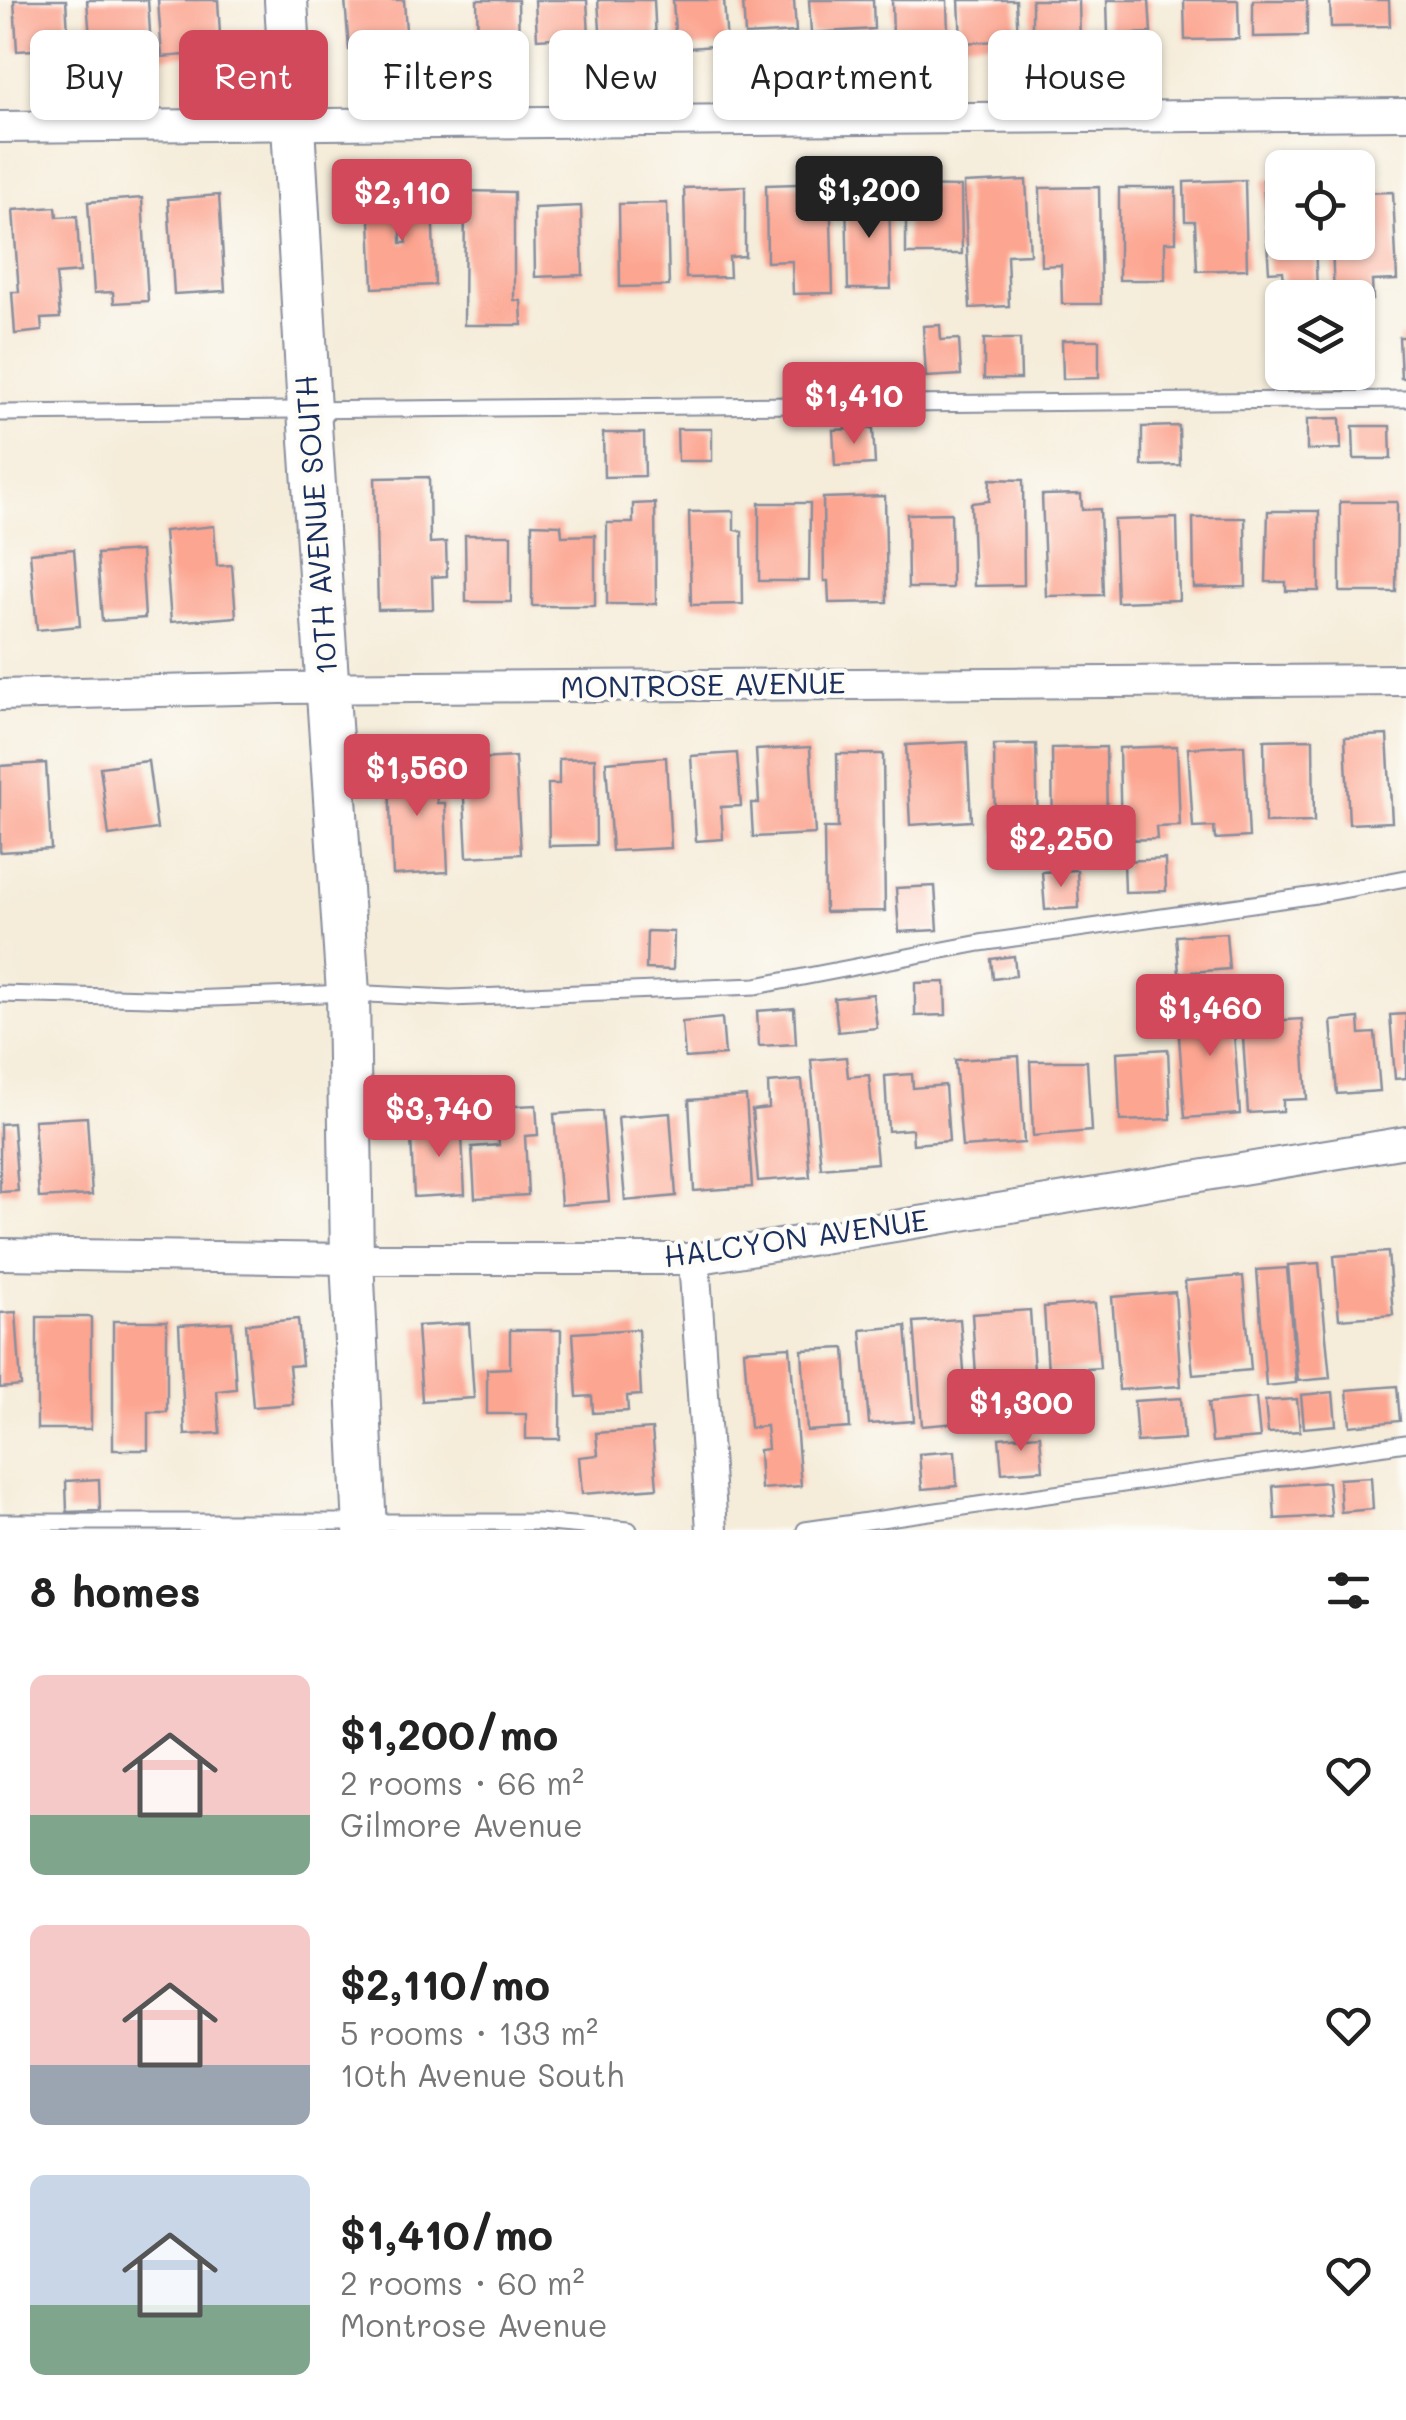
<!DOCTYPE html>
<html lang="en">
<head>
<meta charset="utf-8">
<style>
  :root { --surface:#fff; --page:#f6f6f6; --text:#222; --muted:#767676; --accent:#d1495b }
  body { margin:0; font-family:Mali,sans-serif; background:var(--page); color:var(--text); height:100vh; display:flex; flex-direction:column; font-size:38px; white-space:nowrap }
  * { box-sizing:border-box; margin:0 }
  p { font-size:32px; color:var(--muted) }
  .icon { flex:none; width:55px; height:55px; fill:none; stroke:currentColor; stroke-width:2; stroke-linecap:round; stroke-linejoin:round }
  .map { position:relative; height:1530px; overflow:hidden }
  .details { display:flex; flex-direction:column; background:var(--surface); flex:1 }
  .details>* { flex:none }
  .hud { position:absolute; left:30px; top:30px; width:1348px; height:90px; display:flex; gap:20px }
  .fabs { position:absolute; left:1265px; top:150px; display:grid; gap:20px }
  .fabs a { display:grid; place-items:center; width:110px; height:110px; border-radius:15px; background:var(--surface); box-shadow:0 2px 8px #0004; font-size:50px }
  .price { position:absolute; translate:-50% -85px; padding:0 22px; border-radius:10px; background:var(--accent); color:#fff; font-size:32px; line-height:65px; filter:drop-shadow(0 2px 5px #0008) }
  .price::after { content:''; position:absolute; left:50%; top:60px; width:30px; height:22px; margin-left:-15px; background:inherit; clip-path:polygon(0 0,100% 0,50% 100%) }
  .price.current { background:#222; color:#fff }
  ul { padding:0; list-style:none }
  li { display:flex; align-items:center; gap:30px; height:250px; padding:0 30px }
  li span { display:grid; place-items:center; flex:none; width:280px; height:200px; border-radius:15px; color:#555 }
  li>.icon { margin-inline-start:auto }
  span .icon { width:120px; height:120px; fill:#fffc; stroke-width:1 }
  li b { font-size:42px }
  h2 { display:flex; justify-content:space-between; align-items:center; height:120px; padding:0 30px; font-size:42px }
  .chip { padding:0 35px; border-radius:15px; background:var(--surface); box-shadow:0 2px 8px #0004; font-size:35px; line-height:90px }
  .chip.current { background:var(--accent); color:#fff }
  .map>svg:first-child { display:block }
  .building { fill:#fca591 }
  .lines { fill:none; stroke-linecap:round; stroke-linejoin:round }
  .lane-casing { stroke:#888e9c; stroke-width:19 }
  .street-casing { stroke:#888e9c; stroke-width:34 }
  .secondary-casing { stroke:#888e9c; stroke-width:46 }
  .lane { stroke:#fff; stroke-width:15 }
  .street { stroke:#fff; stroke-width:30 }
  .secondary { stroke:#fff; stroke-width:42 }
  .labels { text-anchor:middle; stroke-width:9; stroke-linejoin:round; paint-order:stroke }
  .street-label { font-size:30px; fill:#1b2f5e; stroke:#fdfcf7 }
</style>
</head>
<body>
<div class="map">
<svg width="1406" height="1530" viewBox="0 0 1406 1530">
  <rect width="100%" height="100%" fill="#fdfcf7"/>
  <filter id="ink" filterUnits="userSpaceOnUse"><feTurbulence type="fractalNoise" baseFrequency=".01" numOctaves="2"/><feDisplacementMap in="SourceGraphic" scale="20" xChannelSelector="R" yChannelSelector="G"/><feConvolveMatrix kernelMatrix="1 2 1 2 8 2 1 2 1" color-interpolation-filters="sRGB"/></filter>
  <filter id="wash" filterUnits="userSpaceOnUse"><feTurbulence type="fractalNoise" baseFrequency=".0048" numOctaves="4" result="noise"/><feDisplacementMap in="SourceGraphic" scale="40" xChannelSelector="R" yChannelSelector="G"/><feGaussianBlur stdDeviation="2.25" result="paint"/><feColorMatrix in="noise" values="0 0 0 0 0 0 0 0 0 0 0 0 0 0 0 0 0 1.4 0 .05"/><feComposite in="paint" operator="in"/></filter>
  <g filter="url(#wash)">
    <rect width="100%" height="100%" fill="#f5ecd9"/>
    <g id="blocks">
      <g class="building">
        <polygon points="14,0 66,0 69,48 17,51"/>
        <polygon points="87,0 148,0 151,48 91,51"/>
        <polygon points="158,0 218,0 221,52 162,57"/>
        <polygon points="345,0 404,0 407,47 349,50"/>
        <polygon points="477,0 518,0 519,48 478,49"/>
        <polygon points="535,0 587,0 589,36 537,39"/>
        <polygon points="598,0 654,0 656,42 601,45"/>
        <polygon points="673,0 724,0 727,45 676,49"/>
        <polygon points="743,0 794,0 796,32 745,35"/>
        <polygon points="809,0 873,0 874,29 811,33"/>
        <polygon points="892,0 947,0 948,37 893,38"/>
        <polygon points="959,0 1016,0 1018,40 961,43"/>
        <polygon points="1032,0 1079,0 1080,44 1032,44"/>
        <polygon points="1107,0 1149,0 1151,33 1108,35"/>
        <polygon points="1184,0 1238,0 1239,39 1185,40"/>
        <polygon points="1253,0 1307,0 1307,36 1253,37"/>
        <polygon points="1330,0 1389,0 1390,26 1331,27"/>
        <polygon points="1282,178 1282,242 1315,242 1317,290 1285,292 1283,271 1269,272 1263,180"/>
        <polygon points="1026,180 1030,254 1007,255 1009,306 970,308 964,183"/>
        <polygon points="1245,180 1247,269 1197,271 1195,221 1185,221 1184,182"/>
        <polygon points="830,183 833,293 793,294 792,261 767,262 766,185"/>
        <polygon points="745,186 745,256 729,257 730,277 686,278 684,188"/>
        <polygon points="906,186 961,187 962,254 906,254"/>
        <polygon points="1099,187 1101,304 1062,304 1061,265 1041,266 1040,188"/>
        <polygon points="1119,188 1176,188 1176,242 1165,242 1165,280 1119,280"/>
        <polygon points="465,191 514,192 514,300 521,301 522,325 464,325"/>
        <polygon points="889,192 891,289 848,289 846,194"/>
        <polygon points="1393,192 1397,280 1372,281 1373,300 1334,298 1332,242 1358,242 1358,193"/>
        <polygon points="219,195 225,291 174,294 168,199"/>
        <polygon points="400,197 401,243 407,243 405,201 432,200 435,285 373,288 369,198"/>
        <polygon points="142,198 148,301 114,303 113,292 94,293 88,202"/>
        <polygon points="667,203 669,286 620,287 619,204"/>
        <polygon points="581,206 583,275 535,277 534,208"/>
        <polygon points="56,207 57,217 77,216 80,272 56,274 60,318 41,319 42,331 15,334 12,292 19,292 13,210"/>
        <polygon points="940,325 941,340 959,339 961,375 926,377 923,326"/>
        <polygon points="1358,334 1367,334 1370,374 1358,375"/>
        <polygon points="1399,337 1406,337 1406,378 1401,378"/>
        <polygon points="984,339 1020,339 1021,379 984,379"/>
        <polygon points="1062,340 1099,340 1099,378 1063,379"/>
        <polygon points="1340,418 1341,449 1307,450 1307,419"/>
        <polygon points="1179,426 1180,465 1142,466 1142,427"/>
        <polygon points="1353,426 1390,426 1391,459 1354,459"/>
        <polygon points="873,428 875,464 835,466 833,430"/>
        <polygon points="677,429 712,429 712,461 678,461"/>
        <polygon points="603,433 644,433 645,476 604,477"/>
        <polygon points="429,477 430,543 446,542 447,576 432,577 433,609 378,610 375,478"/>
        <polygon points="990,479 1023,480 1024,585 974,586 971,503 989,501"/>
        <polygon points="1081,494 1082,510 1100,509 1103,595 1046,596 1042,495"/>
        <polygon points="885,496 887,602 829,603 828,581 824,581 823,498"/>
        <polygon points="1340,502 1397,502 1396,592 1340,592"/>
        <polygon points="655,503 656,604 607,604 607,523 633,523 633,504"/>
        <polygon points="759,503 810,503 809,581 759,581"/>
        <polygon points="734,511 734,530 742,531 743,604 691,605 689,512"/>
        <polygon points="1268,511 1319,511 1319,591 1286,591 1286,582 1266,582"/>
        <polygon points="951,513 952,588 908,588 907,514"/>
        <polygon points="1177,518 1179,600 1117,602 1114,520"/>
        <polygon points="1193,518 1245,518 1246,587 1194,588"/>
        <polygon points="532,524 561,525 562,536 595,535 595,606 532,606"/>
        <polygon points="214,526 217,566 232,565 236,617 171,622 164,531"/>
        <polygon points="465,535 511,535 511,602 466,602"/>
        <polygon points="74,549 80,626 37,630 30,553"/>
        <polygon points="141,551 145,618 102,621 97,554"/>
        <polygon points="1387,735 1392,822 1349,824 1345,737"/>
        <polygon points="1313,739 1314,822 1265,823 1264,740"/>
        <polygon points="967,742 971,821 910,825 906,745"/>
        <polygon points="1036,744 1038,830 995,831 994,745"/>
        <polygon points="1244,745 1249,837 1215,839 1214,827 1193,828 1188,748"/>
        <polygon points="1177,746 1180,826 1156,827 1157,839 1121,840 1119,748"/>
        <polygon points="810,747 815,834 753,837 751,803 759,803 756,750"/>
        <polygon points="1106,747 1107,833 1086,834 1087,846 1053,847 1052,748"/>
        <polygon points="737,753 741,806 721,807 723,839 696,841 691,756"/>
        <polygon points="837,754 883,754 885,911 825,912 824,828 838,828"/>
        <polygon points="515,757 521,854 467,857 462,760"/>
        <polygon points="666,757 671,848 612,851 606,762"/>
        <polygon points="595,758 596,845 549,846 548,784 559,784 559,759"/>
        <polygon points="435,759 437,803 445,803 448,872 393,875 388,762"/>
        <polygon points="148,761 157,829 109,836 100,767"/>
        <polygon points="46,763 51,849 0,852 0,766"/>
        <polygon points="1165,859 1166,891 1125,892 1124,861"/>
        <polygon points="1077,870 1079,908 1045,910 1042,872"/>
        <polygon points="935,886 938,930 899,932 896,888"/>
        <polygon points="647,931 674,932 673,970 646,969"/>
        <polygon points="1226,933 1229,969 1179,973 1176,936"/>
        <polygon points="1014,956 1016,976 993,979 991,959"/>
        <polygon points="945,982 946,1015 915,1016 915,983"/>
        <polygon points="1231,992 1240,1114 1185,1118 1178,1023 1199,1022 1197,995"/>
        <polygon points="873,994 877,1028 838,1032 834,998"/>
        <polygon points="794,1008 796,1044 759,1046 757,1011"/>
        <polygon points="1406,1014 1406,1078 1395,1079 1390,1015"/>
        <polygon points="722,1018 725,1055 685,1058 682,1022"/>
        <polygon points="1359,1018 1360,1034 1375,1033 1380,1091 1337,1094 1331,1021"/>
        <polygon points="1302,1019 1307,1099 1283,1100 1283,1111 1248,1113 1242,1023"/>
        <polygon points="1168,1049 1171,1119 1120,1121 1117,1052"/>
        <polygon points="1019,1056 1024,1143 962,1147 955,1060"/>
        <polygon points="846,1057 848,1077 869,1075 877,1163 821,1168 811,1060"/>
        <polygon points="1030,1061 1087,1061 1091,1131 1033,1136"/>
        <polygon points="912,1074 913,1088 945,1085 949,1141 913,1144 912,1129 888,1131 885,1076"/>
        <polygon points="802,1080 810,1177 758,1181 752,1110 769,1108 768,1083"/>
        <polygon points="746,1096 752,1187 694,1191 689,1100"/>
        <polygon points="536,1105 538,1135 525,1136 528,1195 475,1198 472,1147 499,1145 496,1107"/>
        <polygon points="602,1111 609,1201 561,1205 554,1114"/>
        <polygon points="670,1113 676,1196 625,1201 618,1117"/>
        <polygon points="87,1117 92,1195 39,1198 34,1120"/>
        <polygon points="461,1118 465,1194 414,1197 411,1137 433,1136 432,1120"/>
        <polygon points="13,1123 18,1191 0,1192 0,1124"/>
        <polygon points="1388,1252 1393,1315 1339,1319 1334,1256"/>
        <polygon points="1319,1263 1330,1378 1298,1381 1288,1265"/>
        <polygon points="1287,1268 1296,1383 1266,1386 1257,1270"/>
        <polygon points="1243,1276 1251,1370 1193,1375 1185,1281"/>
        <polygon points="1175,1292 1181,1386 1119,1390 1112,1297"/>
        <polygon points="1095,1303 1100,1368 1048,1372 1044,1307"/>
        <polygon points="1030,1310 1035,1386 977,1390 972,1314"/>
        <polygon points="16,1312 21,1386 0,1388 0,1313"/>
        <rect x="37" y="1317" width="54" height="112"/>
        <polygon points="298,1319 302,1365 289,1366 293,1404 253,1407 246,1324"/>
        <polygon points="960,1319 968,1422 922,1426 914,1322"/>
        <polygon points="113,1321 167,1321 167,1412 148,1412 148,1450 113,1450"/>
        <polygon points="232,1322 236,1389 217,1391 220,1433 185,1435 179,1325"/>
        <polygon points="469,1323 474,1398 422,1401 417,1326"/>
        <polygon points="906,1326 914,1421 869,1424 861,1330"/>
        <polygon points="638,1329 641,1395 627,1396 628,1411 593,1413 592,1396 577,1397 573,1333"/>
        <polygon points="510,1330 561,1330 560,1439 526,1439 526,1414 487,1414 487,1369 510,1368"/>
        <polygon points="790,1347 801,1486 761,1489 759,1450 768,1449 766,1426 750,1428 744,1350"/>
        <polygon points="845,1348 850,1428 807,1431 802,1350"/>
        <polygon points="1397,1386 1400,1421 1350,1426 1347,1390"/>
        <polygon points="1333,1392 1336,1425 1304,1428 1301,1395"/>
        <polygon points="1181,1398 1184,1439 1137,1442 1134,1401"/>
        <polygon points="1256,1398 1260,1438 1212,1442 1208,1403"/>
        <polygon points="1297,1399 1300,1431 1268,1433 1265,1401"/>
        <polygon points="652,1429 657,1488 582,1494 579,1457 598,1455 596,1433"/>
        <polygon points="1040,1435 1043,1470 1002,1473 999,1438"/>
        <polygon points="955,1451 957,1486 922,1489 919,1454"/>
        <polygon points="1371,1477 1373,1509 1341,1512 1339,1479"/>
        <polygon points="99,1479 100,1511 67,1512 66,1481"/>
        <polygon points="1328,1482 1331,1516 1275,1519 1273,1486"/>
      </g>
    </g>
  </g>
  <g filter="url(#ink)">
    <use href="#blocks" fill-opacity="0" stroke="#888e9c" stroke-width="2.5"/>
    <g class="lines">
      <defs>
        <g id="lane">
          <polyline points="0,413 1406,399"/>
          <polyline points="0,994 187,999 348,993 450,998 756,986 980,943 1316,895 1406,878"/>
          <polyline points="0,1522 538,1522 629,1530"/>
          <polyline points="805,1530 1406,1443"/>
        </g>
        <g id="street">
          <polyline points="0,127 1406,114"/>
          <polyline points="0,695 281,688 1406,680"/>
          <polyline points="0,1254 352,1259 694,1259 1406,1142"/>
          <polyline points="694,1259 712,1530"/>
        </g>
        <polyline id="secondary" points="286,0 309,410 348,993 352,1259 365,1530"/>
      </defs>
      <use href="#lane" class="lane-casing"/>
      <use href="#street" class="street-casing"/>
      <use href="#secondary" class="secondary-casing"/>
      <use href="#lane" class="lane"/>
      <use href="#street" class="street"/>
      <use href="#secondary" class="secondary"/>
    </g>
  </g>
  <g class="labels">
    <g class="street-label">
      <text transform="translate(317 525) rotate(-94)" y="10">10TH AVENUE SOUTH</text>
      <text transform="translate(703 686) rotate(-1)" y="10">MONTROSE AVENUE</text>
      <text transform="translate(796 1239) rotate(-8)" y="10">HALCYON AVENUE</text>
    </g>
  </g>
</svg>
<div class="fabs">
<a><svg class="icon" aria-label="locate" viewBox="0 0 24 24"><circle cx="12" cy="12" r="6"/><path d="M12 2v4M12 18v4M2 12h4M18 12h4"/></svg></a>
<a><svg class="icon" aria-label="layers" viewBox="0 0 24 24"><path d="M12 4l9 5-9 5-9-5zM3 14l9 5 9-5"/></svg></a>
</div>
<b class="price current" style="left:869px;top:241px">$1,200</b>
<b class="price" style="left:402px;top:244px">$2,110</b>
<b class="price" style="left:854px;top:447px">$1,410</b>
<b class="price" style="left:417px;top:819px">$1,560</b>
<b class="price" style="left:1061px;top:890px">$2,250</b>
<b class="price" style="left:1210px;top:1059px">$1,460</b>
<b class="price" style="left:439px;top:1160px">$3,740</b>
<b class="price" style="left:1021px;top:1454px">$1,300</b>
<div class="hud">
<a class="chip">Buy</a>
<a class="chip current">Rent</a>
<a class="chip">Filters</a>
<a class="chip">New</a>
<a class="chip">Apartment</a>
<a class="chip">House</a>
</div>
</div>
<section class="details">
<h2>8 homes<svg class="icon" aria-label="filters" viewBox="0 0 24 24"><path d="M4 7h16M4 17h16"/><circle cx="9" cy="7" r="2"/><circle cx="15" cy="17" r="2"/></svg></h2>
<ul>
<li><span style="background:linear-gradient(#f6c9c9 70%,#7fa58c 0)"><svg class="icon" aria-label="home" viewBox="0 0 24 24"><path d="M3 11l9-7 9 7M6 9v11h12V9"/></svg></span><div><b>$1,200/mo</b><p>2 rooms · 66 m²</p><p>Gilmore Avenue</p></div><svg class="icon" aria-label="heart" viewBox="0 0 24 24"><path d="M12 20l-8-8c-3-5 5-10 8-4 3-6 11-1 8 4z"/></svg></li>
<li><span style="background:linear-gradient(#f6c9c9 70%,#9aa5b1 0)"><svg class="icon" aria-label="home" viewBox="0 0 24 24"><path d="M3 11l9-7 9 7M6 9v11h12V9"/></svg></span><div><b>$2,110/mo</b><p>5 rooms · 133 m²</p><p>10th Avenue South</p></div><svg class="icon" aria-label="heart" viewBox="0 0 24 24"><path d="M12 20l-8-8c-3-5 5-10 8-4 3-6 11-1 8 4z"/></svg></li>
<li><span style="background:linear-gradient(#c9d6e8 65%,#7fa58c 0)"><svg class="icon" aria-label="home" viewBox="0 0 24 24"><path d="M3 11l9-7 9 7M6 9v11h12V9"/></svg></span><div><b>$1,410/mo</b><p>2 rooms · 60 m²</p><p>Montrose Avenue</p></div><svg class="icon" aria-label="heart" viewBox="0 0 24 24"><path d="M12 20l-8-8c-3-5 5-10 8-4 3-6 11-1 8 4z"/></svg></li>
</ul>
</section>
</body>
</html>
